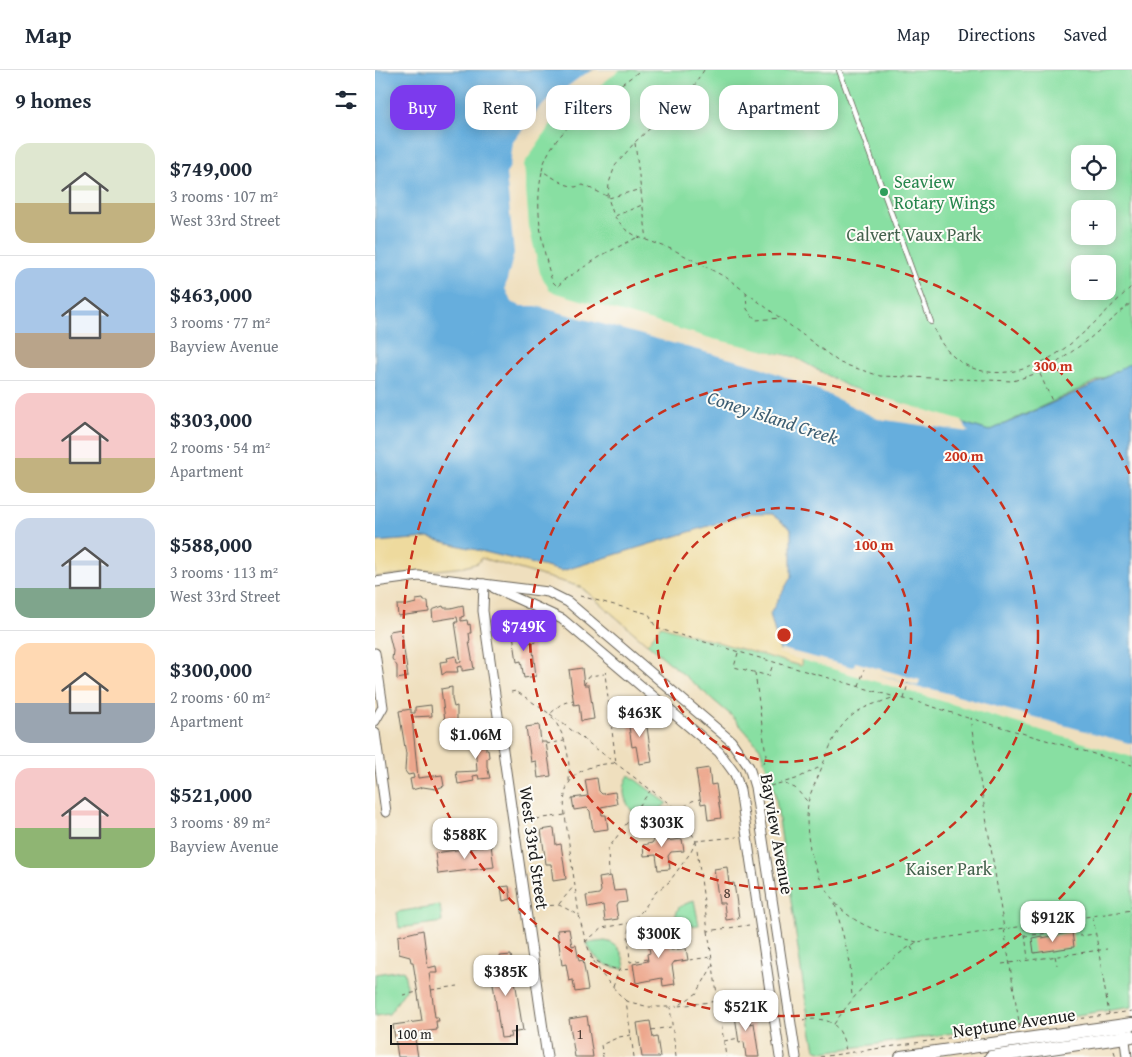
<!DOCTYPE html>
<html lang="en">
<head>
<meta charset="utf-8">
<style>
  :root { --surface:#fff; --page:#f2f2f3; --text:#1f2937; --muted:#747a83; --line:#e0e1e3; --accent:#7c3aed }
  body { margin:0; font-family:"Gentium Book Plus",serif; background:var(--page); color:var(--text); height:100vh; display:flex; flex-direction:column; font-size:19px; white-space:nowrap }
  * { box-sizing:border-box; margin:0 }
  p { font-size:16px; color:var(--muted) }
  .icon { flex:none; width:28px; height:28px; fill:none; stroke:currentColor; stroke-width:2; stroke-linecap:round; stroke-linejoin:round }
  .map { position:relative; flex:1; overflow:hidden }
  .side { display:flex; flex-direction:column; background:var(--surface); width:375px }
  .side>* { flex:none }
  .guide { position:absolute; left:15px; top:15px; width:475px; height:45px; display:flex; gap:10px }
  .controls { position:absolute; left:696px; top:75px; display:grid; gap:10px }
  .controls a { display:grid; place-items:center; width:45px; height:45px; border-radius:10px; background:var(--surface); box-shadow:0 2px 12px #0003; font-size:25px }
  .scale { position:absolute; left:15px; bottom:12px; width:128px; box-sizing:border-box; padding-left:5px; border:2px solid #1c1c1c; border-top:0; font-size:14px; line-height:18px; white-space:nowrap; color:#1c1c1c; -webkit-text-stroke:4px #fdfcf7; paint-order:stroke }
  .price { position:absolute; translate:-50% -42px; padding:0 11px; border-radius:10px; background:#fff; color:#222; font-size:16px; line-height:32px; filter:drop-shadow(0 1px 2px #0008) }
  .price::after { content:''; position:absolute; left:50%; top:30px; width:15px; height:11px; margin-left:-8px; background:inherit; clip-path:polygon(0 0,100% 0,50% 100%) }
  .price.active { background:var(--accent); color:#fff }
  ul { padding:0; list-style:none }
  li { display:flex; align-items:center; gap:15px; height:125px; padding:0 15px }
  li+li { border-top:1px solid var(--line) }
  li span { display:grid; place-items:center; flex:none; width:140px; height:100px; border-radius:15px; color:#555 }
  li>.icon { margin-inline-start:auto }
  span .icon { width:60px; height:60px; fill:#fffc; stroke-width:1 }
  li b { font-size:21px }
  h2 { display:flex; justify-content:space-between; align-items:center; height:60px; padding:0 15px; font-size:21px }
  .pill { padding:0 18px; border-radius:15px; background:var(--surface); box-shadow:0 2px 12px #0003; font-size:18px; line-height:45px }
  .pill.active { background:var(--accent); color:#fff }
  header { display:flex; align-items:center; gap:30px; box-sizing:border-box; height:70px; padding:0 25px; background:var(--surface); border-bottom:1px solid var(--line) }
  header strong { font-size:24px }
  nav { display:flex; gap:28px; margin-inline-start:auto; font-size:18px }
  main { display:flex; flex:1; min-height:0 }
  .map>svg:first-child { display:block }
  .green { fill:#88dfa2; stroke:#527e5f; fill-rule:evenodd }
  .sand { fill:#eeda9e; stroke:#857b5d }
  .water { fill:#66aedd; stroke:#41657c }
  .pier { fill:#efdfbe }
  .building { fill:#eda78d }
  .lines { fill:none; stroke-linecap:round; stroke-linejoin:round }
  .lane-casing { stroke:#666055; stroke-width:6 }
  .street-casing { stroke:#666055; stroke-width:11 }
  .secondary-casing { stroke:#666055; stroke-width:14 }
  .path { stroke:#666055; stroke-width:1; stroke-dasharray:4 4; stroke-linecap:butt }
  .lane { stroke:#fff; stroke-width:4.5 }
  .street { stroke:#fff; stroke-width:9 }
  .secondary { stroke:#fff; stroke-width:12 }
  .ring { fill:none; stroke:#c8321e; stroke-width:2.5; stroke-dasharray:9 6 }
  .leisure-dot { fill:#2e9e5b; stroke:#fdfcf7; stroke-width:2 }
  .labels { text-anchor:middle; stroke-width:4; stroke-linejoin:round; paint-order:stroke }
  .number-label { font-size:15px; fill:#503f38 }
  .leisure-label { font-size:18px; fill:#27864d; stroke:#fdfcf7; text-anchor:start }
  .park-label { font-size:18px; fill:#42604b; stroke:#fdfcf7 }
  .street-label { font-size:18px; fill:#1c1c1c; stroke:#fdfcf7 }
  .water-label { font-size:19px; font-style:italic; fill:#3d5e73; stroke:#fdfcf7 }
  .centre { fill:#c8321e; stroke:#fdfcf7; stroke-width:2.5 }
  .ring-label { font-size:15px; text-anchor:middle; font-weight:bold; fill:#c8321e; stroke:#fdfcf7; stroke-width:4; stroke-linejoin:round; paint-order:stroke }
</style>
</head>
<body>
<header>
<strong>Map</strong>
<nav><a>Map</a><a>Directions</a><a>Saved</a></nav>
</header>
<main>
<section class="side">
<h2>9 homes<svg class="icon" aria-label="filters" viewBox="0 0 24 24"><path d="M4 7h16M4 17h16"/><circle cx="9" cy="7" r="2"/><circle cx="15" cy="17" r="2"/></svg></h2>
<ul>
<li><span style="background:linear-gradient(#dfe7d0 60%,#c2b280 0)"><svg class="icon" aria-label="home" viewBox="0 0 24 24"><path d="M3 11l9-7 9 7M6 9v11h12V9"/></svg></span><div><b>$749,000</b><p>3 rooms · 107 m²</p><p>West 33rd Street</p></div></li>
<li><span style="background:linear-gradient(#a9c7e8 65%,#b9a48a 0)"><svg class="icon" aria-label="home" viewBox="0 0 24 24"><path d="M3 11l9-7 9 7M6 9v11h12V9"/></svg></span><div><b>$463,000</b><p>3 rooms · 77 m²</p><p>Bayview Avenue</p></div></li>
<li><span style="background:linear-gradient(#f6c9c9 65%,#c2b280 0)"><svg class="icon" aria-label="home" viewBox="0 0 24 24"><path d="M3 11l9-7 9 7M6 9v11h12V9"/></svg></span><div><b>$303,000</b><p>2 rooms · 54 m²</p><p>Apartment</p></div></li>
<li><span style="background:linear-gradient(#c9d6e8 70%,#7fa58c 0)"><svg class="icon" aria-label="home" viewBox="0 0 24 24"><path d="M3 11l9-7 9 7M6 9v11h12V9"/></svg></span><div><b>$588,000</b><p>3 rooms · 113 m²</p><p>West 33rd Street</p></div></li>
<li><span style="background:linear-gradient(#ffd9b3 60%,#9aa5b1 0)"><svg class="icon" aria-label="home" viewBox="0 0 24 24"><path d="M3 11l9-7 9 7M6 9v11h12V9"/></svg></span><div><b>$300,000</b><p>2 rooms · 60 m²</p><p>Apartment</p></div></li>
<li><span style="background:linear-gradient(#f6c9c9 60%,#8fb573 0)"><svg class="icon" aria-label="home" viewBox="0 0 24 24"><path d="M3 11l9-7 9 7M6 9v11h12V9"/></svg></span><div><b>$521,000</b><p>3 rooms · 89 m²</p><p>Bayview Avenue</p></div></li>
</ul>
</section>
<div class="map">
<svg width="757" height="987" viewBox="0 0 757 987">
  <rect width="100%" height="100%" fill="#fdfcf7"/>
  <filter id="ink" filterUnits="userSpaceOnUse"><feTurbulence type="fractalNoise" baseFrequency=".02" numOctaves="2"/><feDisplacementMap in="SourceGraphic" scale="10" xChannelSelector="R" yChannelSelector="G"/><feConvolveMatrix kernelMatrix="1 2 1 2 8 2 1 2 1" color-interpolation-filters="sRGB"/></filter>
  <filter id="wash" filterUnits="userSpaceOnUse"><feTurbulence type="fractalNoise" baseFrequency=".0096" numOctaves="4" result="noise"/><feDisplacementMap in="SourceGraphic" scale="20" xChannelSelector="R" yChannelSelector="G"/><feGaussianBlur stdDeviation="1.12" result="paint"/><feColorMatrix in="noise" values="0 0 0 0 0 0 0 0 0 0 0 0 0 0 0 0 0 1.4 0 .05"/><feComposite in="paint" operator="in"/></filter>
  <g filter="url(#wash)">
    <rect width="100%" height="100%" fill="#efdfbe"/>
    <g class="green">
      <path d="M242,0H757V307L733,306L614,361L473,317L419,287L337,271L174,223L163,204L152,158L147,93L176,49ZM705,84H732V111H705ZM705,139H732V166H705ZM705,194H732V221H705Z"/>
      <polygon points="171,506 757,684 757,937 448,982 440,979 432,940 400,723 385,678 357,646 206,517"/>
      <path d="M254,705L292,733C282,743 271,749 257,741C248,729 246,719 254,705Z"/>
      <polygon points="319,830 324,855 300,857 299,849 304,837"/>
      <polygon points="65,835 67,852 24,858 22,842"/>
      <path d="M230,871C245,874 248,884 250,898C233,899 218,890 212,873Z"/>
      <polygon points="27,900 29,902 32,918 14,944 0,946 0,904"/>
    </g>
    <polygon class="sand" points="437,381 426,596 286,556 272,574 206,517 106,488 103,493 89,497 0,507 0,392"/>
    <polygon class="water" points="0,0 242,0 176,49 147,93 152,158 163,204 174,223 337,271 419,287 473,317 614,361 720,314 757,292 757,684 405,581 395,544 416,507 416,459 396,444 373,444 187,501 53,468 0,472"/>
    <g class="pier">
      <polygon points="219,0 245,0 178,51 149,94 154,157 165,203 175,221 338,269 419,287 473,317 587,351 594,362 503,349 448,322 385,297 161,236 146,236 136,232 130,218 139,183 131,104 135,96 138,72 165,37 208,5"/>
      <polygon points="407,579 474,596 479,597 480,592 545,610 543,616 502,604 545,618 557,619 743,670 757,674 757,687 403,583"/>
    </g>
    <g id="blocks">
      <g class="building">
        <polygon points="48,529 49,531 53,531 54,542 23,546 22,535 33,535 41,533 41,530"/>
        <polygon points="88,535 89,546 86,547 86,551 92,550 93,555 95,554 96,563 94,563 95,571 94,572 99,599 87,601 87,596 82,597 83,602 71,602 67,605 65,592 73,591 72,588 81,586 82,592 86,592 80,552 83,552 82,547 58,551 57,540 68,536 69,538 76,538"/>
        <polygon points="149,555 152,573 157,572 161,606 149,608 146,591 142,592 137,557"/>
        <polygon points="26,559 33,607 22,609 22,596 17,589 18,581 14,565 15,561"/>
        <polygon points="207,598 209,615 214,615 219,649 206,651 204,634 199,635 194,600"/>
        <polygon points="77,617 77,629 79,637 82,636 82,652 84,652 85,660 83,661 83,665 72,666 66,619"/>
        <polygon points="56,635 57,646 37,647 43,708 67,705 69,716 61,719 48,717 37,720 35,709 39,708 38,704 33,705 30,701 31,684 24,641 36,639 36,643 40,643 40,637"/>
        <polygon points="265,641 267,658 272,657 277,692 264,694 261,676 257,677 252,643"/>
        <polygon points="164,655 166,672 171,672 176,706 163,708 161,691 156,692 151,657"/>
        <polygon points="107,660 108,671 104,672 105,676 111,676 111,680 113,679 114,687 112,688 112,696 115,708 104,709 103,705 98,706 99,711 83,714 81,702 102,701 100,672 93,673 91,662"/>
        <polygon points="334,698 336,715 341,714 346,748 333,750 331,733 326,734 321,700"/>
        <polygon points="222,708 224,721 227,724 240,722 242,734 226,737 227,745 231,745 233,759 218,761 215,741 212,738 199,740 197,728 213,726 210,710"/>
        <polygon points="289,755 291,771 307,769 309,781 296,782 293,786 295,799 283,800 281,785 269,786 268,775 277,773 279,770 277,757"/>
        <polygon points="179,758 181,775 186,774 191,809 178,811 176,794 171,794 166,760"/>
        <polygon points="116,775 119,797 63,804 60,783"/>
        <polygon points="352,797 354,814 359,813 364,848 351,850 349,833 344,833 339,799"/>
        <polygon points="236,806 239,821 250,820 252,832 243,833 241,836 243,849 230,851 228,835 213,838 211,826 224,824 226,821 224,808"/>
        <polygon points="134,816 136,829 128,831 126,817"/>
        <polygon points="194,859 197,876 201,875 204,891 208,890 213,920 200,922 198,910 194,911 191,894 187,895 182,860"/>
        <polygon points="293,859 296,880 311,878 313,890 299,892 297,895 300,914 288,916 287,908 261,913 258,894 273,891 272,884 275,883 271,862"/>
        <polygon points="48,860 53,898 61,896 62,903 54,903 60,947 63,947 64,951 61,951 62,960 39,963 43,987 23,987 18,955 47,951 38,892 36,892 35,887 24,884 23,866"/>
        <polygon points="697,862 699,877 659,883 657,868 667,866 667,868"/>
        <polygon points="136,885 148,961 135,963 136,967 126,968 115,893 126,891 125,886"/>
        <polygon points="372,937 375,954 379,953 384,987 371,987 369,972 364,973 359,939"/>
        <polygon points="212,946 218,987 200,987 194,949"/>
        <polygon points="275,951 278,968 282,967 285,987 267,987 262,953"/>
      </g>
    </g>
  </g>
  <g filter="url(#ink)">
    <use href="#blocks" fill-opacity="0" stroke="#666055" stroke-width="1"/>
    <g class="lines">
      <defs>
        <polyline id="lane" points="464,0 556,252"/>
        <g id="street">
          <polyline points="0,512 44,506 173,522 193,532 356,671 374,697 380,717 421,987"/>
          <polyline points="109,514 108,541 172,987"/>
          <polyline points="119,518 187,549 344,682 360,704 365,720 405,987"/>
          <polyline points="0,583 8,637 0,651"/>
          <polyline points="0,662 11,742"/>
          <polyline points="749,962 752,987"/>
        </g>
        <g id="secondary">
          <polyline points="526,987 757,954"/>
          <polyline points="616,987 757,966"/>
        </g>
      </defs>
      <use href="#lane" class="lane-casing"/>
      <use href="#street" class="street-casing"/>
      <use href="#secondary" class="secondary-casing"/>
      <g class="path">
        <polyline points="329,0 316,21 260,72 240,96 234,113 233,128 239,146 251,160 263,167 299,180 352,208 465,293 505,306 638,311 672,300 714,269 757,232"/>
        <polyline points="260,73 272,170"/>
        <path d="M167,102C159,138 167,177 177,211L183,217L187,211L231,183L263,167"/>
        <path d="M232,126L208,115L200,117L189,114L167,101C174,60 234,24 266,0"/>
        <polyline points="234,128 266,119"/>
        <polyline points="240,146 267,135"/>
        <polyline points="371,222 372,239 381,250 406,248"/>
        <path d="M559,259C580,308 630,312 673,289C701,274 733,239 757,216"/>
        <polyline points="665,304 677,331"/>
        <polyline points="205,526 274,544 281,558 520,627"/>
        <polyline points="157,574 171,566 178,558"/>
        <polyline points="363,583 359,597 394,606 398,594"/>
        <polyline points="380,603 391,685 388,693"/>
        <polyline points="209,615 214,606 229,604"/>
        <polyline points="484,616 489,600"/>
        <polyline points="136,622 141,621 175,644 186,634 198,630"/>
        <polyline points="529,629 533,613"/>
        <polyline points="175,644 304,741 317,731 325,729"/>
        <path d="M177,647C192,667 195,688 194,712"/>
        <polyline points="171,674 189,671"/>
        <polyline points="410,714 420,718 432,731"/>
        <polyline points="395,716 421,709 445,697"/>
        <polyline points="305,742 321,771 362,767"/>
        <path d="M190,745C185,706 206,695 241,693L230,604L232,602"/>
        <polyline points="154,750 190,745 204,845"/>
        <polyline points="321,772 333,861 374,855"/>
        <polyline points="234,806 233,779 275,721"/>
        <polyline points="184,834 199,816"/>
        <polyline points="460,834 475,892 477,928"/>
        <path d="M167,836L184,835L204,845C214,888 220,900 251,931"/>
        <polyline points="718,847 734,944"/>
        <polyline points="702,849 705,866 720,864"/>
        <polyline points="675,854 676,862"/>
        <polyline points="649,856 653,889"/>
        <polyline points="333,861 343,931 385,926"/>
        <polyline points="650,866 703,859"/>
        <polyline points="210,872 227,858 255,853"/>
        <path d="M542,872C513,865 478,856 459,831C438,804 429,768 433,734C434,724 441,712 445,702C458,668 466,642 506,632C510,630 516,628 520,628C532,627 579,644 593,648"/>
        <polyline points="536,877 540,884"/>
        <polyline points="680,886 682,895"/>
        <polyline points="215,887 228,895 243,900"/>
        <polyline points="273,889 255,892 253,864 255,853 267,841 281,822 294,812 316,782 321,771"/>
        <polyline points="299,892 336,887"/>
        <polyline points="627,894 732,879"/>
        <polyline points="338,895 322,923 303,936 343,931 351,987"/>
        <polyline points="238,917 244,900 259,899"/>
        <polyline points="56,920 83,916"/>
        <polyline points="28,925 43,922"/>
        <path d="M428,950C456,946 467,955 471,982"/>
        <path d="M459,954C482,921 507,893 542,872L757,840"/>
        <polyline points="645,958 595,648 757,695"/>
        <polyline points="276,960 296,957"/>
        <polyline points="349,971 364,968"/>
        <polyline points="739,981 741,987"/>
        <polyline points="228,987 226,975 244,967 256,965"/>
        <polyline points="259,987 251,931 274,937 295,937"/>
        <polyline points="301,987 295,937 302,936"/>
        <polyline points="445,987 757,941"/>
      </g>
      <use href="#lane" class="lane"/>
      <use href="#street" class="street"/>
      <use href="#secondary" class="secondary"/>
    </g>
  </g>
  <g class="ring">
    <circle cx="409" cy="565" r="127"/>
    <circle cx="409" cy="565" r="254"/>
    <path d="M756 723A381 381 0 1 1 756 407"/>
  </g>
  <circle class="leisure-dot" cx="509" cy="122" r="5"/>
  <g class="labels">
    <g class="number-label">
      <text x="352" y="828">8</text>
      <text x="205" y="969">1</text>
    </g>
    <g class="leisure-label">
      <text x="519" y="118">Seaview<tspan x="519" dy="21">Rotary Wings</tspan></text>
    </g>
    <g class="park-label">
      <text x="539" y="171">Calvert Vaux Park</text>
      <text x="574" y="805">Kaiser Park</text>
    </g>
    <g class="street-label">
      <text transform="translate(402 764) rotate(80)" y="6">Bayview Avenue</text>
      <text transform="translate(159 778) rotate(82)" y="6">West 33rd Street</text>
      <text transform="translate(639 953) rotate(-8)" y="6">Neptune Avenue</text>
    </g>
    <g class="water-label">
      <text transform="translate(398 347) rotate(18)" y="7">Coney Island Creek</text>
    </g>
  </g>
  <circle cx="409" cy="565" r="8" class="centre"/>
  <g class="ring-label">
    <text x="678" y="301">300 m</text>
    <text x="589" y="391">200 m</text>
    <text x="499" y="480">100 m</text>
  </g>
</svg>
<div class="controls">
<a><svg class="icon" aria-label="locate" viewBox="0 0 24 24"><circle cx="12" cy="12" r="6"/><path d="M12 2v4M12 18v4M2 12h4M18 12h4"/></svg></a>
<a>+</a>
<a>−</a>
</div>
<div class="scale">100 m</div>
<b class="price active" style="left:149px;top:582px">$749K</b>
<b class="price" style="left:265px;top:668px">$463K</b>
<b class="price" style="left:101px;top:690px">$1.06M</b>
<b class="price" style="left:287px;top:778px">$303K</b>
<b class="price" style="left:90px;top:790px">$588K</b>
<b class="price" style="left:678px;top:873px">$912K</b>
<b class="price" style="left:284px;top:889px">$300K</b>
<b class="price" style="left:131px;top:927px">$385K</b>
<b class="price" style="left:371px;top:962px">$521K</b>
<div class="guide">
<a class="pill active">Buy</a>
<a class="pill">Rent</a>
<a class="pill">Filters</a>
<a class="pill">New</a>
<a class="pill">Apartment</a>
</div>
</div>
</main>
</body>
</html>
